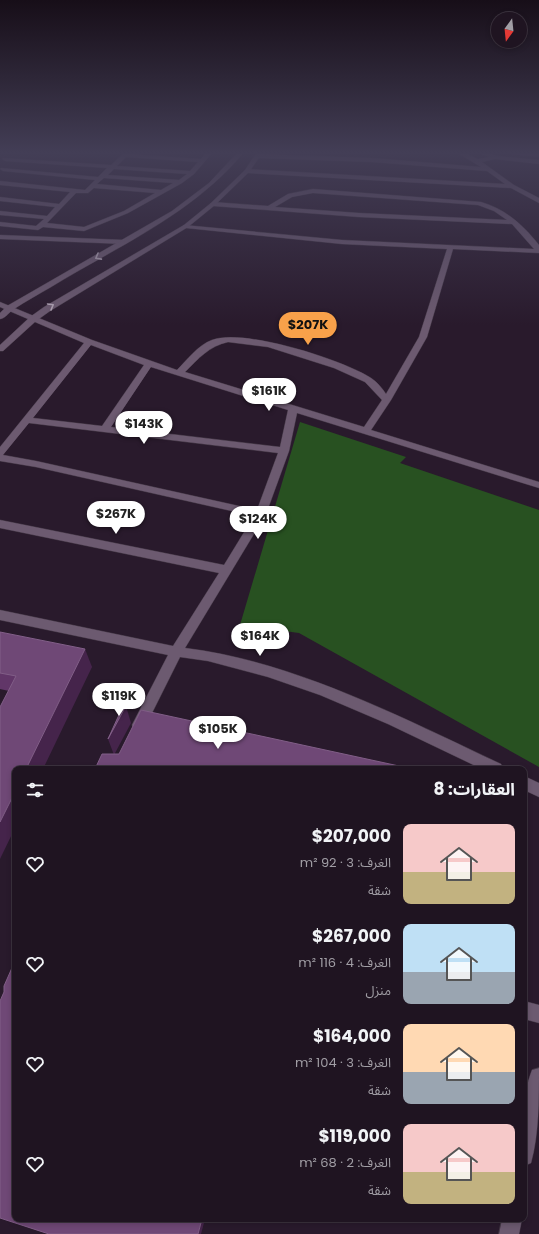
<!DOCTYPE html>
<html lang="ar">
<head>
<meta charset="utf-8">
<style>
  :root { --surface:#1f1421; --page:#2c212e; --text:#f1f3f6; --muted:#a19ea5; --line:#3c333f; --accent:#f8a14a }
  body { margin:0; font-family:Poppins,"Noto Sans Arabic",sans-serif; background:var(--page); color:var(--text); direction:rtl; height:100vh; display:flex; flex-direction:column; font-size:15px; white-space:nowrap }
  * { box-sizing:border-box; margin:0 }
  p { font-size:13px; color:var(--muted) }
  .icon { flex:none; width:22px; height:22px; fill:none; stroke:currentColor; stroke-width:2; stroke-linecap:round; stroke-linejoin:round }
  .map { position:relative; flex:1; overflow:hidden; direction:ltr }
  .sheet { position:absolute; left:12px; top:766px; width:515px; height:456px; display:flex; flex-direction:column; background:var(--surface); border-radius:8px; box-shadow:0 2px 6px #0003,0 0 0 1px var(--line); direction:rtl }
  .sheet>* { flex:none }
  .needle { width:26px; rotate:195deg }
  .buttons { position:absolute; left:491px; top:12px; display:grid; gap:8px }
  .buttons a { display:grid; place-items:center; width:36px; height:36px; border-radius:50%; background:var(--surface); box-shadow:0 2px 6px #0003,0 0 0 1px var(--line); font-size:20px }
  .price { position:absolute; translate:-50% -34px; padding:0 9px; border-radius:14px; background:#fff; color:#222; font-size:13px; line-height:26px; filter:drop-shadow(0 1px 2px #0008) }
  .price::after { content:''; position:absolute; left:50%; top:24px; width:12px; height:9px; margin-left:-6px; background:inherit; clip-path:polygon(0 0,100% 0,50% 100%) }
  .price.on { background:var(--accent); color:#111 }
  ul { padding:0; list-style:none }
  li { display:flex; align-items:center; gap:12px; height:100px; padding:0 12px }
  li span { display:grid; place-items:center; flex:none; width:112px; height:80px; border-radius:8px; color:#555 }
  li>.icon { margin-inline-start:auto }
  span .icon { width:48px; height:48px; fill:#fffc; stroke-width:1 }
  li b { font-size:17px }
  h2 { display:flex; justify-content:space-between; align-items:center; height:48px; padding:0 12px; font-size:17px }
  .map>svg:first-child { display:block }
  .green { fill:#285121 }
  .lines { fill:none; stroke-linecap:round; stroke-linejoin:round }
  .street-casing { stroke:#443846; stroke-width:1 }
  .secondary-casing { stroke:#443846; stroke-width:1 }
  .street { fill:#6c5a70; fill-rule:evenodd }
  .secondary { fill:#6c5a70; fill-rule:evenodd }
  .wall { fill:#613668 }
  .shaded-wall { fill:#45244b }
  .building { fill:#6f4876; stroke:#815e87 }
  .oneway { stroke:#b3a6b6 }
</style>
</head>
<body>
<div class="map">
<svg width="539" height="1234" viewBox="0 0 539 1234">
  <rect width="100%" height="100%" fill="#291a2c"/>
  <polygon class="green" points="300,422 406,457 400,463 539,510 539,767 299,633 240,625"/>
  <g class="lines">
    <defs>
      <g id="street">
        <path d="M125,152H131L129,154L201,159L207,152H213L194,174L182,183L128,213L84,231L43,227L38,230L0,226V222L36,226L44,219L0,215V211L47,216L55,207L0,201V197L59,204L70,192L0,185V181L85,190L95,180L3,171L0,169L1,168L98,177L107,168L5,161L2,159L3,158L111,165ZM126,157L198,162L190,171L117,166ZM114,169L187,174L179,180L108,175ZM104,178L173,183L161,190L97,184ZM94,188L155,193L124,211L84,227L47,223L76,193H88Z"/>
        <polygon points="456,152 463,152 478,159 489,157 477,152 485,152 498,156 539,160 539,164 495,159 482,162 514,185 539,198 539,203 511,188 247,173 244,171 247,169 505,184 487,171 372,162 258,158 255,156 258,154 372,158 481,167"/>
        <path d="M313,189L481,202C506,209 524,226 539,245V253L453,249L427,337L391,400L371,430L539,482V488L297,413L289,451L266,514L185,648C293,661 403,718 501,764L503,769H482L388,724L320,695L268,677L208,661L180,657L144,729L139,731L134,729L132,725L168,655L0,620V610L173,646L219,573L0,528V520L224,565L254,516L36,467L0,461V447L84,343L0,307V302L92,340L177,370C187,360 198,345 212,340C244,328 343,360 371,378C377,382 382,388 386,394L419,337L447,249L342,244L186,228L183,226L184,225L342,240L534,249L512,224L359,217L213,206L210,204L213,202L268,206L288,194ZM313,193L478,205L494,211L507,220L359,213L275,207L292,197ZM228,342L268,347L334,368L365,382L382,400L364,427L185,372C198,359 209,346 228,342ZM91,345L144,365L102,426L33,418ZM151,367L288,410L280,447L111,427ZM29,423L278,453L257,510L36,461L3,455Z"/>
        <polygon points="0,235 125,240 128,242 125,244 0,239"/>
        <polygon points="524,776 539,783 539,797 524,790"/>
        <polygon points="524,1001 539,1005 539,1023 524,1019"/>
        <path d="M539,1068C539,1099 539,1134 531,1163L524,1166C524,1134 520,1100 532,1070Z"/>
        <polygon points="502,1219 522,1219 519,1234 499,1234"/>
      </g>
      <g id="secondary">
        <path d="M238,152H244C193,214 118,246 51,287C39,294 26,301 14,309C9,312 6,318 0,319V313L7,306L172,211L209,183Z"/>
        <polygon points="257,152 263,152 249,172 215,205 188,227 50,311 36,321 3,351 0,351 0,345 30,317 44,307 184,225 211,203 245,170"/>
      </g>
    </defs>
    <use href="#street" class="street-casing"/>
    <use href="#secondary" class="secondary-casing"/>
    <use href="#street" class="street"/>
    <use href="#secondary" class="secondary"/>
  </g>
  <g class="wall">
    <polygon points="494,152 539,152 539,157 498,153"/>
    <polygon points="0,632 92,667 9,691 0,689"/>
  </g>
  <g class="shaded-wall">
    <polygon points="85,649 92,667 43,769 26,769"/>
    <polygon points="126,706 131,723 114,755 108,739"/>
    <polygon points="15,792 15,828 0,859 0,822"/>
    <polygon points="202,1219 205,1219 201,1234 198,1234"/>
  </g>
  <g class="building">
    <polygon points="0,632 85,649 26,769 15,769 15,792 0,822 0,707 16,676 0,673"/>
    <polygon points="123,706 126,706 108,739"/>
    <polygon points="141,710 399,766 399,769 160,769 155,768 154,769 95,769 102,754 119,754"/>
    <polygon points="15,961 15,1219 202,1219 198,1234 49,1234 0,1218 0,1001 4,992 4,986"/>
  </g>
  <defs><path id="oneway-chevron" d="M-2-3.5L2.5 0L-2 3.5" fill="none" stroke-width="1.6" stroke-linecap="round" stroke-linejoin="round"/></defs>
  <g class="oneway">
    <use href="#oneway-chevron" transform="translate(98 257) rotate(151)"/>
    <use href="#oneway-chevron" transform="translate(51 306) rotate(-30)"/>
  </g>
  <linearGradient id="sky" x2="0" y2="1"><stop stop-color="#170e18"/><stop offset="0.47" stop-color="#433e56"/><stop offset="1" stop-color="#433e56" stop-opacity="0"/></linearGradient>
  <rect width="539" height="325" fill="url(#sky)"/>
</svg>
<div class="buttons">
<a><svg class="needle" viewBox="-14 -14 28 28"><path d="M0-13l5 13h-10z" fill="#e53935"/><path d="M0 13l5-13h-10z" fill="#a19ea5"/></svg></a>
</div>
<b class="price on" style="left:308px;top:346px">$207K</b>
<b class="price" style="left:269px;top:412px">$161K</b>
<b class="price" style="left:144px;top:445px">$143K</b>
<b class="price" style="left:116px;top:535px">$267K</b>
<b class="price" style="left:258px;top:540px">$124K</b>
<b class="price" style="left:260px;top:657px">$164K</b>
<b class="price" style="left:119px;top:717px">$119K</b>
<b class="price" style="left:218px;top:750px">$105K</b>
<section class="sheet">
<h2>العقارات: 8<svg class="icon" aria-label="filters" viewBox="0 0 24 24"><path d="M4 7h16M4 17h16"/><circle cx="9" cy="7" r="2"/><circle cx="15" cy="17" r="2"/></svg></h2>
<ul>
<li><span style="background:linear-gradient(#f6c9c9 60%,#c2b280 0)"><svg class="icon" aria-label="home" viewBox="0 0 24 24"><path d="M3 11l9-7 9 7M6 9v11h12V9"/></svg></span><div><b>$207,000</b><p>الغرف: 3 · 92 m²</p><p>شقة</p></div><svg class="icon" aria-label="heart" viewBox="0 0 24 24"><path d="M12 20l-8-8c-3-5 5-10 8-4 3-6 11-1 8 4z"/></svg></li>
<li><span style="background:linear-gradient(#bfe0f5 60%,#9aa5b1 0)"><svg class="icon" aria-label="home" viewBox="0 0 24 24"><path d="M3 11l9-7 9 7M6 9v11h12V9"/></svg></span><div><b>$267,000</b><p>الغرف: 4 · 116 m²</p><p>منزل</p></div><svg class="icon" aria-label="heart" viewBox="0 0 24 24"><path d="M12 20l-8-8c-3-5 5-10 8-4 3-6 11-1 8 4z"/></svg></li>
<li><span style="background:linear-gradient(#ffd9b3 60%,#9aa5b1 0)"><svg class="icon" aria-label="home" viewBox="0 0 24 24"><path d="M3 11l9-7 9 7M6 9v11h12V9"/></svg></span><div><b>$164,000</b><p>الغرف: 3 · 104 m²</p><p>شقة</p></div><svg class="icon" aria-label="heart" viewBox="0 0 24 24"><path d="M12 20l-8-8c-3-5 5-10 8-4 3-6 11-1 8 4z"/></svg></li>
<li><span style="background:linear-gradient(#f6c9c9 60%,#c2b280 0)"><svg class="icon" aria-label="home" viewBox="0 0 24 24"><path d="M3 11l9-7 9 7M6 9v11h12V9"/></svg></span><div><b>$119,000</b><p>الغرف: 2 · 68 m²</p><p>شقة</p></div><svg class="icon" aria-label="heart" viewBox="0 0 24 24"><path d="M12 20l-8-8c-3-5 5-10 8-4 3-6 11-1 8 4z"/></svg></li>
</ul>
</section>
</div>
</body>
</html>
